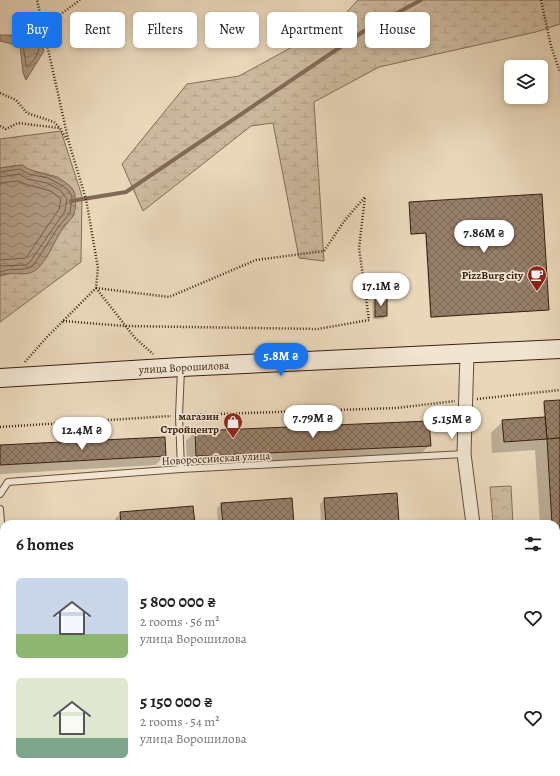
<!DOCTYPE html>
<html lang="en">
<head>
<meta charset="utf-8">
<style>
  :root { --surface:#fff; --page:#f2f2f2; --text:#202124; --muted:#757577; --accent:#1a73e8 }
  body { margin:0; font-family:Alegreya,serif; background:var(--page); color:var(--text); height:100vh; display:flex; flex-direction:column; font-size:15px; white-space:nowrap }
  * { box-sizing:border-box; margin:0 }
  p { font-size:13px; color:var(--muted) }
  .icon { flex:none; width:22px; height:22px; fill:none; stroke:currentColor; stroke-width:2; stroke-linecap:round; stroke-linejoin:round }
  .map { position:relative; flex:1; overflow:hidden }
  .sheet { position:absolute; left:0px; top:520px; width:560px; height:256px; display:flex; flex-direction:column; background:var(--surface); border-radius:12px 12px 0 0; box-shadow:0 2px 6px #0003 }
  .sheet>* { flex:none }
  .banner { position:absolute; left:12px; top:12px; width:536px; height:36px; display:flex; gap:8px }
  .fabs { position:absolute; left:504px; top:60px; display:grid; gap:8px }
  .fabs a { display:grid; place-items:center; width:44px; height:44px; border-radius:6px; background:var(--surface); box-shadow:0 2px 6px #0003; font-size:20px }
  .price { position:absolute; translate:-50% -34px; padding:0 9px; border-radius:14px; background:#fff; color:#222; font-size:13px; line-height:26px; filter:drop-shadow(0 1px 2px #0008) }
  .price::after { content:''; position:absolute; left:50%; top:24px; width:12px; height:9px; margin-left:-6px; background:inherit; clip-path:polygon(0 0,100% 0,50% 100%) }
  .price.on { background:var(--accent); color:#fff }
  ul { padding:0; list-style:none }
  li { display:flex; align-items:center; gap:12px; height:100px; padding:0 16px }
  li span { display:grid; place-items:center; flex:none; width:112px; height:80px; border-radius:6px; color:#555 }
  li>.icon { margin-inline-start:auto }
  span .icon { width:48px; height:48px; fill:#fffc; stroke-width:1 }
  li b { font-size:17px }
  h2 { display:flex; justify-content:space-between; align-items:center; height:48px; padding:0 16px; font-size:17px }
  .chip { padding:0 14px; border-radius:6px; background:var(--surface); box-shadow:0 2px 6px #0003; font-size:14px; line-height:36px }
  .chip.on { background:var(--accent); color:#fff }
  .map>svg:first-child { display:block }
  .forest { fill:url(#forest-crowns); stroke:#846c57 }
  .wetland { fill:url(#wetland-marsh); stroke:#846c57 }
  .water { fill:url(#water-waves); stroke:#816954 }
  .shadow { fill:#0003 }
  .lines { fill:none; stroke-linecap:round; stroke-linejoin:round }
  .shore { stroke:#765c49; stroke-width:1 }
  .stream { stroke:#816954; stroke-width:4 }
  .building { fill:url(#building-cross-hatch); stroke:#3d2011 }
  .lane-casing { stroke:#684e3b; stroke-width:8 }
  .street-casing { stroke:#684e3b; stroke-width:15 }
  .secondary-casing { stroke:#3d2011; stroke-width:20 }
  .path { stroke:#3d2011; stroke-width:2.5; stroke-dasharray:1 2; stroke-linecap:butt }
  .lane { stroke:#f1e5d2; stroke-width:6 }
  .street { stroke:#f1e5d2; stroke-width:13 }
  .secondary { stroke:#f1e5d2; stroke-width:18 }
  .labels { text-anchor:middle; stroke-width:3.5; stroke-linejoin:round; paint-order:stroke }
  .poi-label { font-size:11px; font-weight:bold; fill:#3d2011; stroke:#f1e5d2; text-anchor:end }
  .street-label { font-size:11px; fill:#3d2011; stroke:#f1e5d2 }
</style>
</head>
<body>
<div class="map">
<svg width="560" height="776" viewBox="0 0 560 776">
  <defs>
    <pattern id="forest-crowns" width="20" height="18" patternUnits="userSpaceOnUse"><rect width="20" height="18" fill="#ccb89d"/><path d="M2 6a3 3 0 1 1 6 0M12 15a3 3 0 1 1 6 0" fill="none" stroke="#b09e86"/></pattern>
    <pattern id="wetland-marsh" width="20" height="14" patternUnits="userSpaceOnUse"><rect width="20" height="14" fill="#ccb89d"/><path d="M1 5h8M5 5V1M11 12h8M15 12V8" fill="none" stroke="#b09e86"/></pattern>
    <pattern id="water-waves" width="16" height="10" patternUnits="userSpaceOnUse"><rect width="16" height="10" fill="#af9981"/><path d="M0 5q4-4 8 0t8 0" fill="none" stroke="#907c68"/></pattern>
    <pattern id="building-cross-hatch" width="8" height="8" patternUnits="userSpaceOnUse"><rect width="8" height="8" fill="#967f69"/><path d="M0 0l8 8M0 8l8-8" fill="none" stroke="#7c6855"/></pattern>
  </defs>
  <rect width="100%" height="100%" fill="#e9d7ba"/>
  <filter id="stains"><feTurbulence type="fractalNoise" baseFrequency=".005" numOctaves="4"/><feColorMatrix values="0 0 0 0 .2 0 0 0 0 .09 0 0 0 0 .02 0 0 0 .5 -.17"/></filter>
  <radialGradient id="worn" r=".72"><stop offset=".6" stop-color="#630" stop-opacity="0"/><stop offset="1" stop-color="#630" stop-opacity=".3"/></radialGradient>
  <polygon class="forest" points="511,486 513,524 493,524 490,487"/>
  <g class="wetland">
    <polygon points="358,0 560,0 560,24 536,32 379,67 314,102 324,261 299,258 273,123 251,126 143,211 122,164 187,84 239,76 338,22"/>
    <polygon points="61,131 82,196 81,262 0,322 0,276 12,273 29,273 49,251 62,229 74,215 72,188 58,177 30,170 22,165 0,168 0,139"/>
  </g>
  <g class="water">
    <polygon points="20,29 29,29 32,35 39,38 44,51 26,80 23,73 20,46 0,41 0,35 15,35"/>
    <path d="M22,165C37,176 57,173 71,187C77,194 76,206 74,214C72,219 66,224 63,228C54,241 48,260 36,270C25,278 11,270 0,276V168Z"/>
  </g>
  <g class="shadow">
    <polygon points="409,203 548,310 430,318 425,234 410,235"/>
    <polygon points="375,299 386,316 383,319 373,319 372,302"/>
    <polygon points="560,401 560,587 556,587 556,524 540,524 535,450 492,453 491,433 503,421 544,418 543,403"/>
    <polygon points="195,432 430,445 420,454 187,465 186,441"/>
    <polygon points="164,438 165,456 155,465 0,474 0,446"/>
    <polygon points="325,499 398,522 396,524 321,524 320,504"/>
    <polygon points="222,504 293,524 218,524 217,508"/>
    <polygon points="121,513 194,524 115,524 115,519"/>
    <rect x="0" y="623" width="4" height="38"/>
    <polygon points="560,740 560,776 556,768 556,744"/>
    <polygon points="119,772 195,772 195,776 120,776"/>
    <rect x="224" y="772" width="69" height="4"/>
    <polygon points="327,772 399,772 400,776 327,776"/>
  </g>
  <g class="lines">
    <g class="shore">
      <polygon points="22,33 27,33 35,41 39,50 34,60 28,66 26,65 23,45 16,40"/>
      <path d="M0,172L20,169L28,174L48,178L63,186L69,191L72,197L70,213L59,226L33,266C23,272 11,267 0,272"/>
      <polyline points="0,177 19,174 27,179 47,183 60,190 67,199 65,211 30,262 26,265 0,266"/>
      <polyline points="0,183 18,181 25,184 51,191 61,199 59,209 26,258 0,260"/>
    </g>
    <polyline class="stream" points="71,201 126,192 364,31 421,0"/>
  </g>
  <g class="building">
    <polygon points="542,194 549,310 431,317 426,233 411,234 409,202"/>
    <polygon points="387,297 387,316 375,317 375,298"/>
    <polygon points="560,400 560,438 547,439 544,401"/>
    <polygon points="545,417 547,439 504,442 502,420"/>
    <polygon points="429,421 431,446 196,456 195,431"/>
    <polygon points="165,437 166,456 0,465 0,445"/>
    <polygon points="560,438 560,576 556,576 556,524 552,524 547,439"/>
    <polygon points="397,493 399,522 326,524 324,498"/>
    <polygon points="292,498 294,524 223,524 221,503"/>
    <polygon points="193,506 195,524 121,524 120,512"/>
    <rect x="0" y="622" width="4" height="34"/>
    <rect x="126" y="772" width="70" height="4"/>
    <rect x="229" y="772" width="65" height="4"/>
    <polygon points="332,772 400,772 401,776 332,776"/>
  </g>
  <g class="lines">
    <defs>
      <g id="lane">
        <polyline points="181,469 179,416 181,369"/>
        <polyline points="0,494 8,482 181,469 464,454"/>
        <polyline points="0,509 4,563"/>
        <polyline points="556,728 560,724"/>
        <polyline points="556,756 558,776"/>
        <polyline points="79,776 119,772"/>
      </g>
      <polyline id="street" points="467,354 464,454 473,524"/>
      <polyline id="secondary" points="0,378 181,367 560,349"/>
    </defs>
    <use href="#lane" class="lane-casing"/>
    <use href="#street" class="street-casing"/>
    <use href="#secondary" class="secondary-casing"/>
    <g class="path">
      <polyline points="541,0 551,46 560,72"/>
      <polyline points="43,27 80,0"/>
      <polyline points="0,93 16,100 27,113 54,122 60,128 67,140"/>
      <polyline points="0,126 6,129 18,123 59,128"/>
      <polyline points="96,288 169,297 256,260 324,251 345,220 365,197"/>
      <polyline points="96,288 135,338 153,354"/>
      <polyline points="63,321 125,326 318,329 369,320 359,248 365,197"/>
      <polyline points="25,362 48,336 96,288 98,268 86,199 69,143 37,0"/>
      <polyline points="477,399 560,390"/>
      <polyline points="188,415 396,408 455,401"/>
      <polyline points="0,427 171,416"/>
      <polyline points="556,678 560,678"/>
      <polyline points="525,776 527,772"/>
    </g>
    <use href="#lane" class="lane"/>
    <use href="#street" class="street"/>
    <use href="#secondary" class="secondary"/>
  </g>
  <defs>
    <symbol id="cafe-pin" viewBox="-11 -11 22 30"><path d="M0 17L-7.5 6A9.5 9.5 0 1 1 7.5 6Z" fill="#8f2418" stroke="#f1e5d2"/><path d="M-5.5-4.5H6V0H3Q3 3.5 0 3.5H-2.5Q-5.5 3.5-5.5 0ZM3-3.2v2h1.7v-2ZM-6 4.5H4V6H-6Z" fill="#fff"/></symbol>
    <symbol id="shop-pin" viewBox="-11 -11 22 30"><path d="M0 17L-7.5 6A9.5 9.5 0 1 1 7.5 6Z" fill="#8f2418" stroke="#f1e5d2"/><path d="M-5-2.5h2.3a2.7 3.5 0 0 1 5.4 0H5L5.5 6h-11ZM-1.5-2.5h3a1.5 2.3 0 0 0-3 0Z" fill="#fff"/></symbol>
  </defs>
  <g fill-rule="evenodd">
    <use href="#cafe-pin" x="526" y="264" width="22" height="30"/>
    <use href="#shop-pin" x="222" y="411" width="22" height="30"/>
  </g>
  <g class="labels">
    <g class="poi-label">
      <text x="523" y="279">PizzBurg city</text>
      <text x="219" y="420">магазин<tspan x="219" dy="13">Стройцентр</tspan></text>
    </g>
    <g class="street-label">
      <text transform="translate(184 367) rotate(-3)" y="4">улица Ворошилова</text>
      <text transform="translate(216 458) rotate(-3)" y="4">Новороссийская улица</text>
    </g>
  </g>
  <rect width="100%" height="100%" filter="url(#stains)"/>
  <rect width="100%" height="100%" fill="url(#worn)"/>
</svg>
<div class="fabs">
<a><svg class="icon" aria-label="layers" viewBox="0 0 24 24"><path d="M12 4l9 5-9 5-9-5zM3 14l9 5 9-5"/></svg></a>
</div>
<b class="price" style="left:484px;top:254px">7.86M ₴</b>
<b class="price" style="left:381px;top:307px">17.1M ₴</b>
<b class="price on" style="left:281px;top:377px">5.8M ₴</b>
<b class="price" style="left:313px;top:439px">7.79M ₴</b>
<b class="price" style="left:452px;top:440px">5.15M ₴</b>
<b class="price" style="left:82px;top:451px">12.4M ₴</b>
<div class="banner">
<a class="chip on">Buy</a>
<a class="chip">Rent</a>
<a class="chip">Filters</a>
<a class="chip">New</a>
<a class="chip">Apartment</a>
<a class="chip">House</a>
</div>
<section class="sheet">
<h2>6 homes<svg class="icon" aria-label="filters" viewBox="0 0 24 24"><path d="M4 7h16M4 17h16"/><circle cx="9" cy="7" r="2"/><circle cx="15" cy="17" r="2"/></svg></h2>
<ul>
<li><span style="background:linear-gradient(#c9d6e8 70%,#8fb573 0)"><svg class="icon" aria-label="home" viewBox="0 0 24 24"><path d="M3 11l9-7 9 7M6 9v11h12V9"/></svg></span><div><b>5 800 000 ₴</b><p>2 rooms · 56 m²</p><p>улица Ворошилова</p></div><svg class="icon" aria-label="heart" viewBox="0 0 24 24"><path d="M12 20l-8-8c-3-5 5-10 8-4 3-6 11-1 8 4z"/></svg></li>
<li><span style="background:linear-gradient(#dfe7d0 75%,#7fa58c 0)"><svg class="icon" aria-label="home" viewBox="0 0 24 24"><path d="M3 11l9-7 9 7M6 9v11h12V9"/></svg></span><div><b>5 150 000 ₴</b><p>2 rooms · 54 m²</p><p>улица Ворошилова</p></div><svg class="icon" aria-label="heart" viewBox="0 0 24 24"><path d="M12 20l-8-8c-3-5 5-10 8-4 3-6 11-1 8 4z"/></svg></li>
</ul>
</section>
</div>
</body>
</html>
